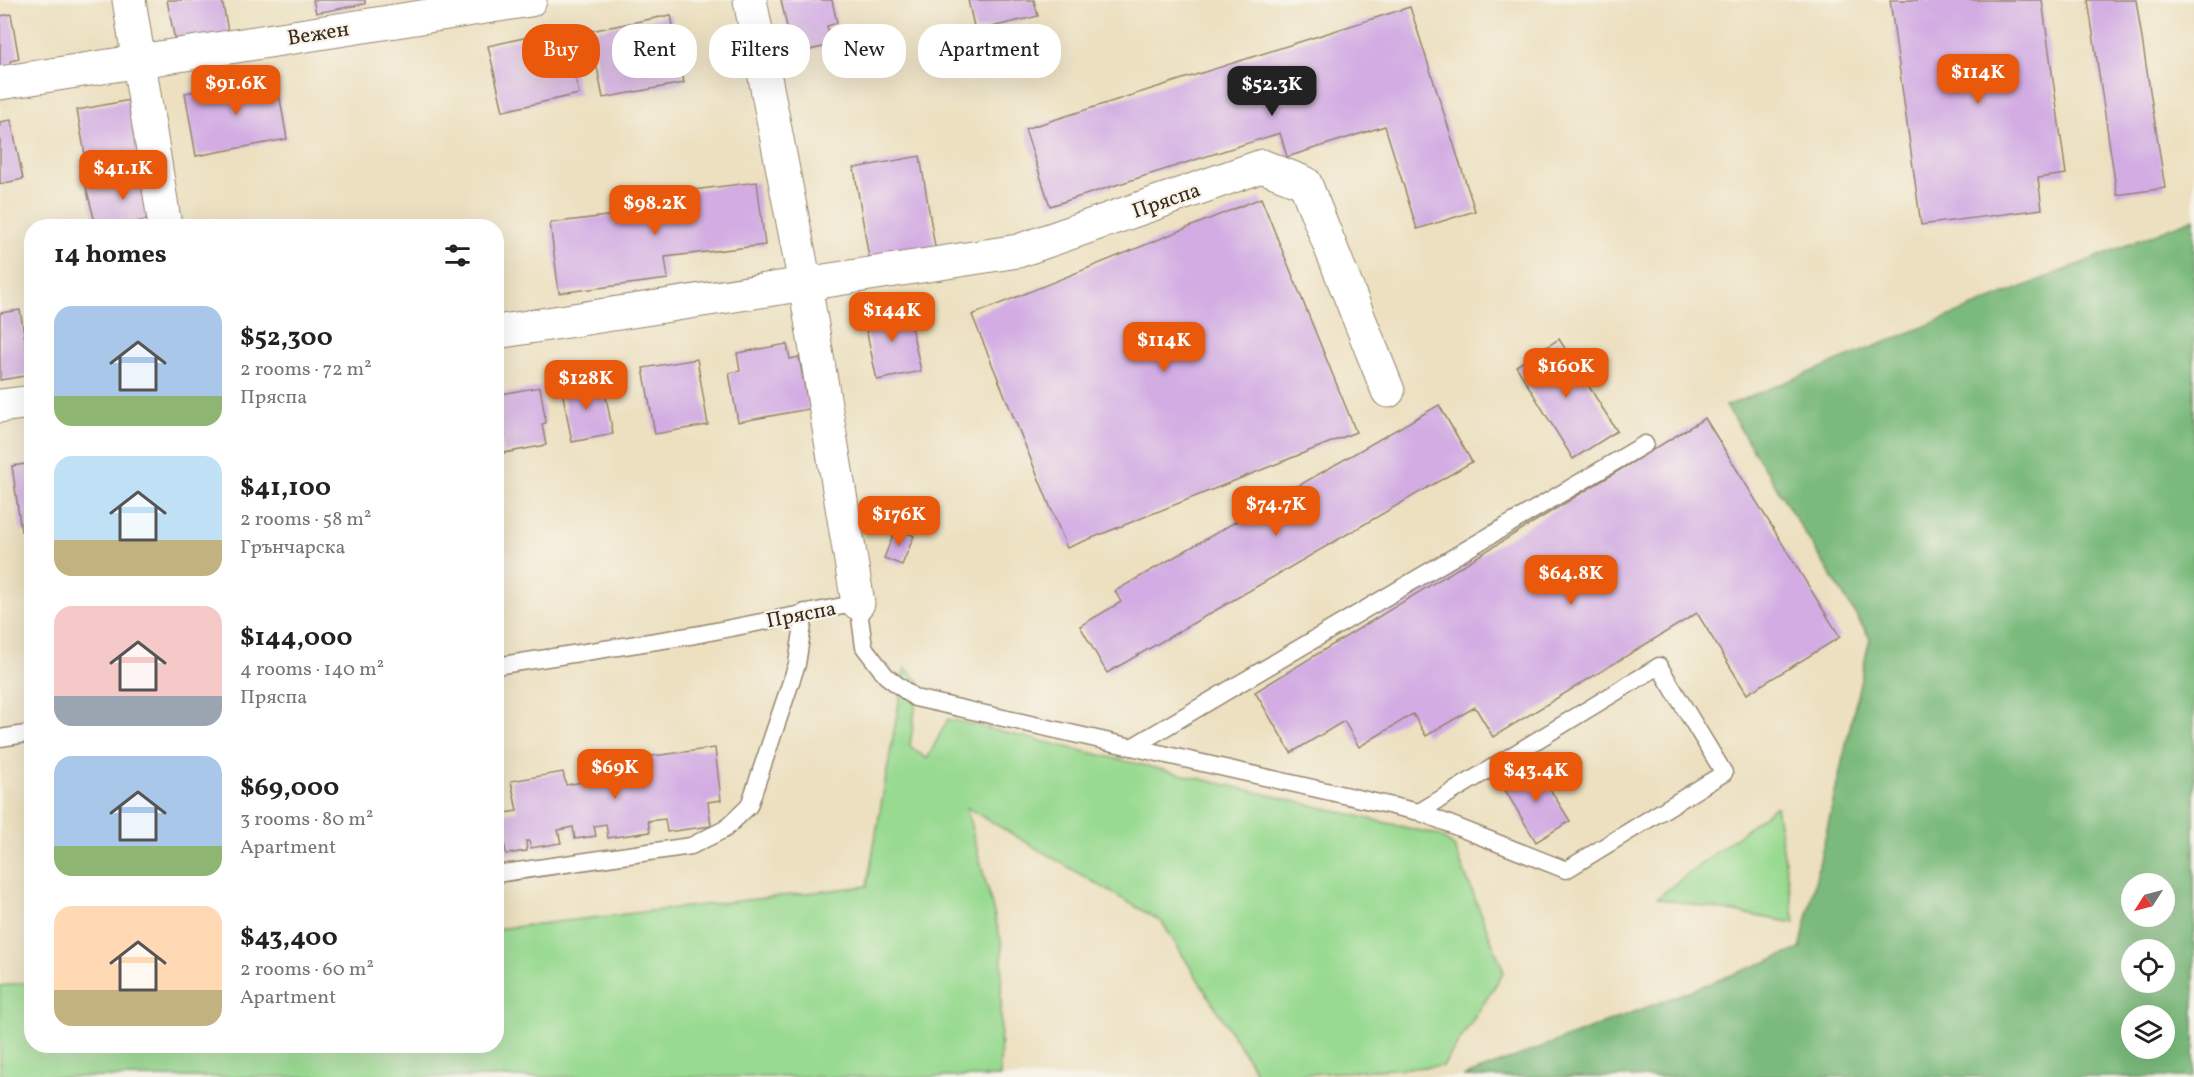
<!DOCTYPE html>
<html lang="en">
<head>
<meta charset="utf-8">
<style>
  :root { --surface:#fff; --page:#f2f2f2; --text:#222; --muted:#767676; --accent:#ea580c }
  body { margin:0; font-family:Vollkorn,serif; background:var(--page); color:var(--text); height:100vh; display:flex; flex-direction:column; font-size:22px; white-space:nowrap }
  * { box-sizing:border-box; margin:0 }
  p { font-size:20px; color:var(--muted) }
  .icon { flex:none; width:33px; height:33px; fill:none; stroke:currentColor; stroke-width:2; stroke-linecap:round; stroke-linejoin:round }
  .map { position:relative; flex:1; overflow:hidden }
  .side { position:absolute; left:24px; top:219px; width:480px; height:834px; display:flex; flex-direction:column; background:var(--surface); border-radius:24px; box-shadow:0 6px 24px #0002 }
  .side>* { flex:none }
  .guide { position:absolute; left:522px; top:24px; width:570px; height:54px; display:flex; gap:12px }
  .needle { width:39px; rotate:234deg }
  .tools { position:absolute; left:2121px; top:873px; display:grid; gap:12px }
  .tools a { display:grid; place-items:center; width:54px; height:54px; border-radius:50%; background:var(--surface); box-shadow:0 6px 24px #0002; font-size:30px }
  .price { position:absolute; translate:-50% -51px; padding:0 14px; border-radius:12px; background:var(--accent); color:#fff; font-size:20px; line-height:39px; filter:drop-shadow(0 2px 3px #0008) }
  .price::after { content:''; position:absolute; left:50%; top:36px; width:18px; height:14px; margin-left:-9px; background:inherit; clip-path:polygon(0 0,100% 0,50% 100%) }
  .price.selected { background:#222; color:#fff }
  ul { padding:0; list-style:none }
  li { display:flex; align-items:center; gap:18px; height:150px; padding:0 30px }
  li span { display:grid; place-items:center; flex:none; width:168px; height:120px; border-radius:18px; color:#555 }
  li>.icon { margin-inline-start:auto }
  span .icon { width:72px; height:72px; fill:#fffc; stroke-width:1 }
  li b { font-size:26px }
  h2 { display:flex; justify-content:space-between; align-items:center; height:72px; padding:0 30px; font-size:26px }
  .pill { padding:0 21px; border-radius:24px; background:var(--surface); box-shadow:0 6px 24px #0002; font-size:21px; line-height:54px }
  .pill.selected { background:var(--accent); color:#fff }
  .map>svg:first-child { display:block }
  .green { fill:#99da91; stroke:#6a8258; stroke-width:1.5 }
  .forest { fill:#7aba7b; stroke:#5a724c; stroke-width:1.5; fill-rule:evenodd }
  .building { fill:#d2ace3 }
  .lines { fill:none; stroke-linecap:round; stroke-linejoin:round }
  .service-casing { stroke:#94856f; stroke-width:19 }
  .minor-casing { stroke:#94856f; stroke-width:35 }
  .service { stroke:#fff; stroke-width:16 }
  .minor { stroke:#fff; stroke-width:33 }
  .labels { text-anchor:middle; stroke-width:4.5; stroke-linejoin:round; paint-order:stroke }
  .street-label { font-size:21px; fill:#3b2a1e; stroke:#f7f3e8 }
</style>
</head>
<body>
<div class="map">
<svg width="2194" height="1077" viewBox="0 0 2194 1077">
  <rect width="100%" height="100%" fill="#f7f3e8"/>
  <filter id="ink" filterUnits="userSpaceOnUse"><feTurbulence type="fractalNoise" baseFrequency=".0167" numOctaves="2"/><feDisplacementMap in="SourceGraphic" scale="12" xChannelSelector="R" yChannelSelector="G"/><feConvolveMatrix kernelMatrix="1 2 1 2 8 2 1 2 1" color-interpolation-filters="sRGB"/></filter>
  <filter id="wash" filterUnits="userSpaceOnUse"><feTurbulence type="fractalNoise" baseFrequency=".008" numOctaves="4" result="noise"/><feDisplacementMap in="SourceGraphic" scale="24" xChannelSelector="R" yChannelSelector="G"/><feGaussianBlur stdDeviation="1.35" result="paint"/><feColorMatrix in="noise" values="0 0 0 0 0 0 0 0 0 0 0 0 0 0 0 0 0 1.4 0 .05"/><feComposite in="paint" operator="in"/></filter>
  <g filter="url(#wash)">
    <rect width="100%" height="100%" fill="#ece0c0"/>
    <g class="green">
      <polygon points="905,668 919,681 910,746 927,759 948,719 1438,835 1454,846 1504,972 1443,1066 1259,1077 1162,922 966,807 1002,944 1000,1077 0,1077 0,986 31,982 32,1046 496,1046 497,929 867,886"/>
      <polygon points="1776,806 1795,923 1657,898"/>
    </g>
    <path class="forest" d="M2194,218V1077H1463L1800,949L1870,638L1726,406ZM2132,884H2164V916H2132ZM2132,950H2164V982H2132ZM2132,1016H2164V1048H2132Z"/>
    <g id="blocks">
      <g class="building">
        <polygon points="167,0 222,0 230,41 177,51"/>
        <polygon points="313,0 365,0 365,4 316,13"/>
        <polygon points="781,0 832,0 837,23 827,26 831,45 793,54"/>
        <polygon points="968,0 1034,0 1038,16 975,31"/>
        <polygon points="1890,0 2042,0 2066,174 2038,178 2042,209 1921,225"/>
        <polygon points="2088,0 2136,0 2165,188 2117,195"/>
        <polygon points="1410,7 1475,211 1417,229 1385,126 1287,157 1280,133 1050,206 1025,129"/>
        <polygon points="11,14 19,59 10,61 12,72 0,74 0,16"/>
        <polygon points="671,15 684,83 603,98 590,31"/>
        <polygon points="564,29 579,94 503,111 488,46"/>
        <polygon points="276,76 287,139 196,156 185,93"/>
        <polygon points="141,98 151,155 87,166 77,110"/>
        <polygon points="11,120 23,179 0,184 0,122"/>
        <polygon points="920,156 936,253 870,264 854,168"/>
        <polygon points="148,172 158,217 120,226 96,226 86,187"/>
        <polygon points="757,182 765,245 665,257 668,279 559,293 550,223 647,211 645,196"/>
        <polygon points="1261,198 1356,432 1067,548 972,315"/>
        <polygon points="907,307 921,371 877,380 863,315"/>
        <polygon points="20,310 31,375 0,380 0,313"/>
        <polygon points="1559,339 1617,431 1573,459 1516,366"/>
        <polygon points="787,344 790,359 799,357 809,409 738,422 729,373 740,371 737,353"/>
        <polygon points="697,359 708,425 655,434 643,368"/>
        <polygon points="593,379 596,392 605,391 613,434 572,442 561,385"/>
        <polygon points="540,387 546,423 542,424 546,445 504,453 496,414 496,395"/>
        <polygon points="1439,405 1472,462 1107,673 1080,626 1121,602 1115,591"/>
        <polygon points="1705,418 1840,637 1747,694 1697,613 1493,737 1475,707 1426,736 1413,714 1359,747 1344,721 1291,753 1255,692"/>
        <polygon points="32,463 32,529 21,531 12,466"/>
        <polygon points="896,528 914,536 902,565 884,558"/>
        <polygon points="715,748 721,800 708,802 711,826 667,832 665,819 648,821 650,832 608,838 606,824 594,826 596,836 575,839 573,827 558,830 561,843 531,848 529,841 526,841 527,851 506,854 499,814 517,811 511,781 563,772 566,785 600,779 598,763"/>
        <polygon points="1535,765 1570,821 1536,842 1502,785"/>
      </g>
    </g>
  </g>
  <g filter="url(#ink)">
    <use href="#blocks" fill-opacity="0" stroke="#94856f" stroke-width="1.5"/>
    <g class="lines">
      <defs>
        <g id="service">
          <polyline points="496,666 695,635 858,603 864,647 886,676 915,698 1419,812 1659,666 1724,773 1566,870 1419,812"/>
          <polyline points="0,738 32,733"/>
          <polyline points="1132,747 1645,444"/>
          <polyline points="496,874 691,846 725,829 749,806 797,664 805,612"/>
        </g>
        <g id="minor">
          <polyline points="129,0 165,226"/>
          <polyline points="750,0 805,284 858,603"/>
          <polyline points="0,83 530,0"/>
          <polyline points="496,332 1018,251 1262,166 1305,183 1388,391"/>
          <polyline points="0,406 32,402"/>
        </g>
      </defs>
      <use href="#service" class="service-casing"/>
      <use href="#minor" class="minor-casing"/>
      <use href="#service" class="service"/>
      <use href="#minor" class="minor"/>
    </g>
  </g>
  <g class="labels">
    <g class="street-label">
      <text transform="translate(318 33) rotate(-9)" y="7">Вежен</text>
      <text transform="translate(1166 200) rotate(-19)" y="7">Пряспа</text>
      <text transform="translate(801 614) rotate(-11)" y="7">Пряспа</text>
    </g>
  </g>
</svg>
<div class="tools">
<a><svg class="needle" viewBox="-14 -14 28 28"><path d="M0-13l5 13h-10z" fill="#e53935"/><path d="M0 13l5-13h-10z" fill="#767676"/></svg></a>
<a><svg class="icon" aria-label="locate" viewBox="0 0 24 24"><circle cx="12" cy="12" r="6"/><path d="M12 2v4M12 18v4M2 12h4M18 12h4"/></svg></a>
<a><svg class="icon" aria-label="layers" viewBox="0 0 24 24"><path d="M12 4l9 5-9 5-9-5zM3 14l9 5 9-5"/></svg></a>
</div>
<b class="price" style="left:1978px;top:105px">$114K</b>
<b class="price" style="left:236px;top:116px">$91.6K</b>
<b class="price selected" style="left:1272px;top:117px">$52.3K</b>
<b class="price" style="left:123px;top:201px">$41.1K</b>
<b class="price" style="left:655px;top:236px">$98.2K</b>
<b class="price" style="left:892px;top:343px">$144K</b>
<b class="price" style="left:1164px;top:373px">$114K</b>
<b class="price" style="left:1566px;top:399px">$160K</b>
<b class="price" style="left:586px;top:411px">$128K</b>
<b class="price" style="left:1276px;top:537px">$74.7K</b>
<b class="price" style="left:899px;top:547px">$176K</b>
<b class="price" style="left:1571px;top:606px">$64.8K</b>
<b class="price" style="left:615px;top:800px">$69K</b>
<b class="price" style="left:1536px;top:803px">$43.4K</b>
<div class="guide">
<a class="pill selected">Buy</a>
<a class="pill">Rent</a>
<a class="pill">Filters</a>
<a class="pill">New</a>
<a class="pill">Apartment</a>
</div>
<section class="side">
<h2>14 homes<svg class="icon" aria-label="filters" viewBox="0 0 24 24"><path d="M4 7h16M4 17h16"/><circle cx="9" cy="7" r="2"/><circle cx="15" cy="17" r="2"/></svg></h2>
<ul>
<li><span style="background:linear-gradient(#a9c7e8 75%,#8fb573 0)"><svg class="icon" aria-label="home" viewBox="0 0 24 24"><path d="M3 11l9-7 9 7M6 9v11h12V9"/></svg></span><div><b>$52,300</b><p>2 rooms · 72 m²</p><p>Пряспа</p></div></li>
<li><span style="background:linear-gradient(#bfe0f5 70%,#c2b280 0)"><svg class="icon" aria-label="home" viewBox="0 0 24 24"><path d="M3 11l9-7 9 7M6 9v11h12V9"/></svg></span><div><b>$41,100</b><p>2 rooms · 58 m²</p><p>Грънчарска</p></div></li>
<li><span style="background:linear-gradient(#f6c9c9 75%,#9aa5b1 0)"><svg class="icon" aria-label="home" viewBox="0 0 24 24"><path d="M3 11l9-7 9 7M6 9v11h12V9"/></svg></span><div><b>$144,000</b><p>4 rooms · 140 m²</p><p>Пряспа</p></div></li>
<li><span style="background:linear-gradient(#a9c7e8 75%,#8fb573 0)"><svg class="icon" aria-label="home" viewBox="0 0 24 24"><path d="M3 11l9-7 9 7M6 9v11h12V9"/></svg></span><div><b>$69,000</b><p>3 rooms · 80 m²</p><p>Apartment</p></div></li>
<li><span style="background:linear-gradient(#ffd9b3 70%,#c2b280 0)"><svg class="icon" aria-label="home" viewBox="0 0 24 24"><path d="M3 11l9-7 9 7M6 9v11h12V9"/></svg></span><div><b>$43,400</b><p>2 rooms · 60 m²</p><p>Apartment</p></div></li>
</ul>
</section>
</div>
</body>
</html>
